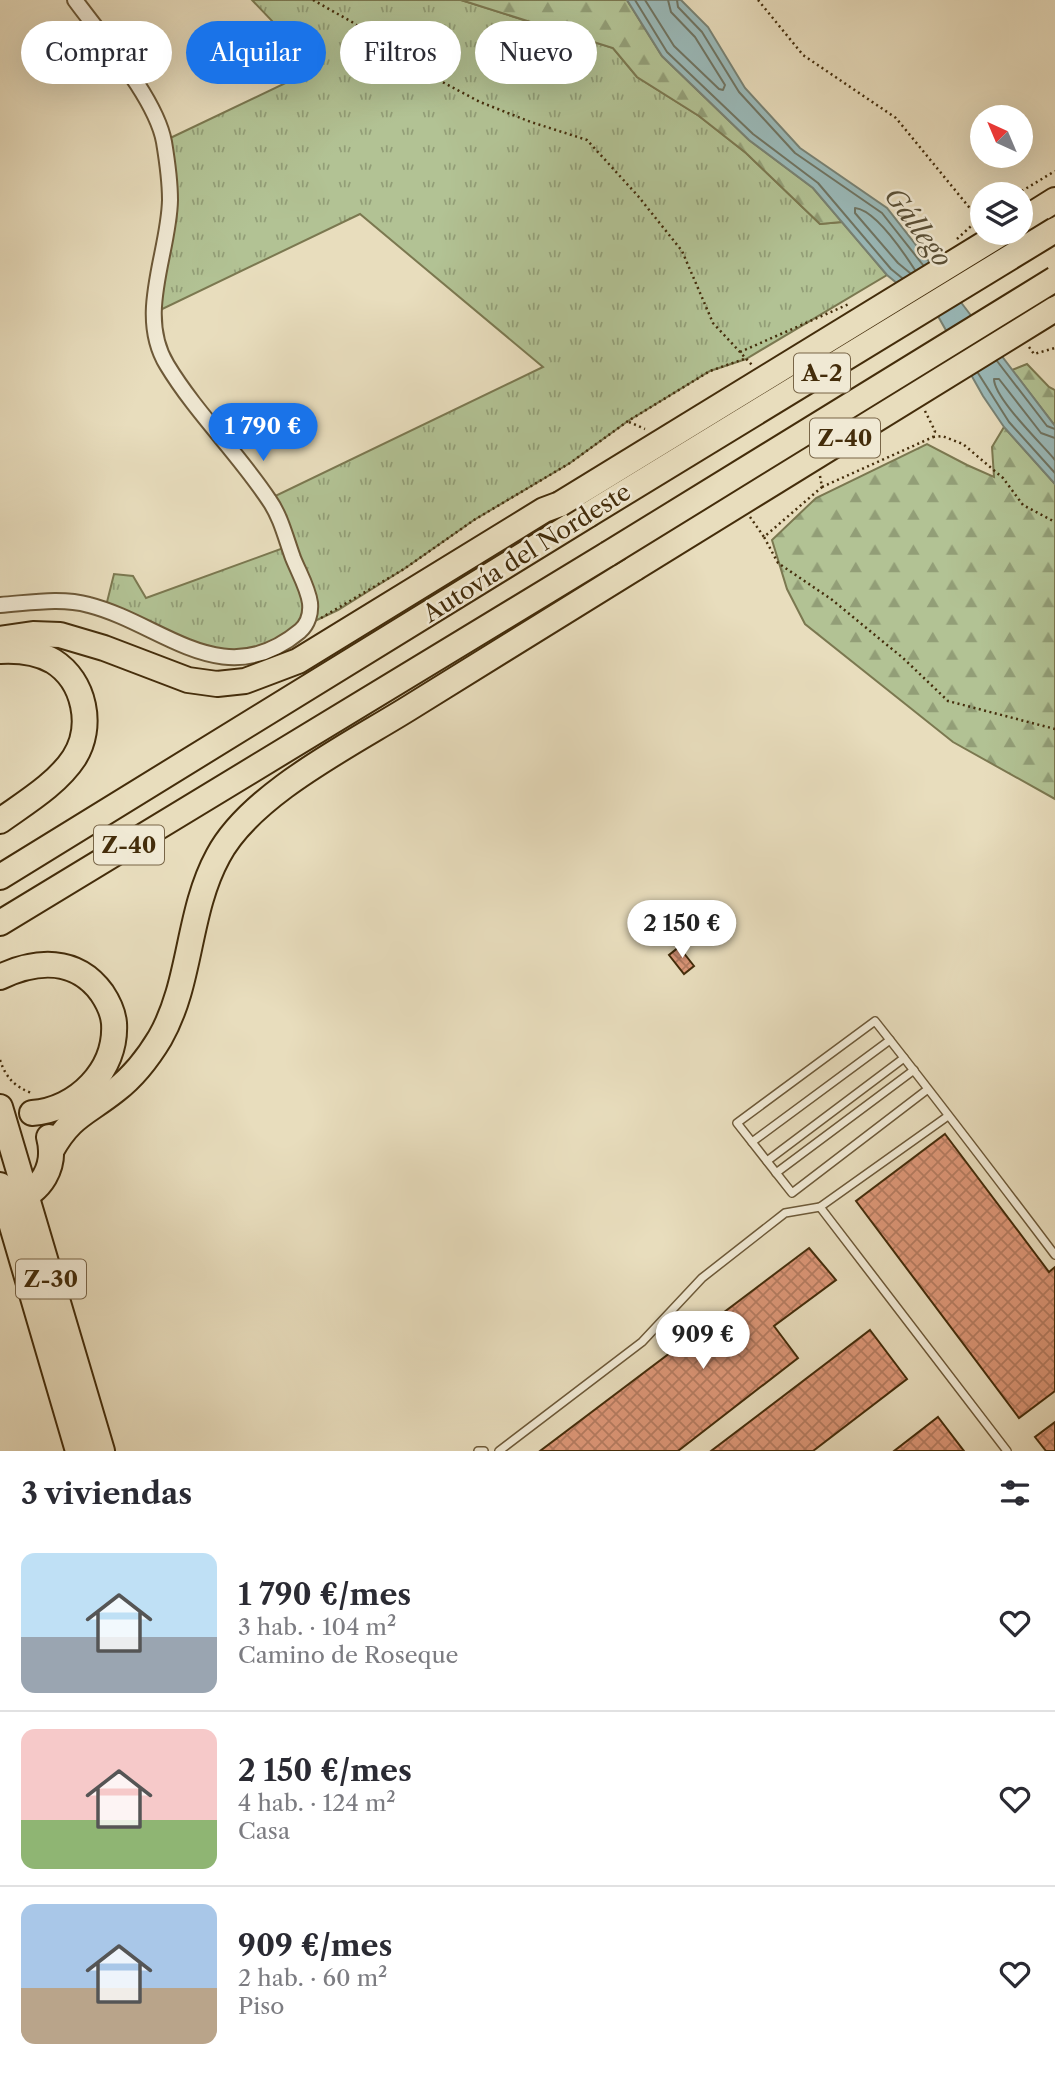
<!DOCTYPE html>
<html lang="es">
<head>
<meta charset="utf-8">
<style>
  :root { --surface:#fff; --page:#f7f7f7; --text:#2b2b33; --muted:#7c7c81; --line:#e1e1e2; --accent:#1a73e8 }
  body { margin:0; font-family:"Libre Caslon Text",serif; background:var(--page); color:var(--text); height:100vh; display:flex; flex-direction:column; font-size:26px; white-space:nowrap }
  * { box-sizing:border-box; margin:0 }
  p { font-size:23px; color:var(--muted) }
  .icon { flex:none; width:38px; height:38px; fill:none; stroke:currentColor; stroke-width:2; stroke-linecap:round; stroke-linejoin:round }
  .map { position:relative; height:1451px; overflow:hidden }
  .panel { display:flex; flex-direction:column; background:var(--surface); flex:1 }
  .panel>* { flex:none }
  .hud { position:absolute; left:21px; top:21px; width:700px; height:63px; display:flex; gap:14px }
  .needle { width:46px; rotate:316deg }
  .controls { position:absolute; left:970px; top:105px; display:grid; gap:14px }
  .controls a { display:grid; place-items:center; width:63px; height:63px; border-radius:50%; background:var(--surface); box-shadow:0 7px 28px #0002; font-size:35px }
  .price { position:absolute; translate:-50% -60px; padding:0 16px; border-radius:24px; background:#fff; color:#222; font-size:23px; line-height:46px; filter:drop-shadow(0 2px 4px #0008) }
  .price::after { content:''; position:absolute; left:50%; top:42px; width:21px; height:16px; margin-left:-10px; background:inherit; clip-path:polygon(0 0,100% 0,50% 100%) }
  .price.selected { background:var(--accent); color:#fff }
  ul { padding:0; list-style:none }
  li { display:flex; align-items:center; gap:21px; height:175px; padding:0 21px }
  li+li { border-top:2px solid var(--line) }
  li span { display:grid; place-items:center; flex:none; width:196px; height:140px; border-radius:14px; color:#555 }
  li>.icon { margin-inline-start:auto }
  span .icon { width:84px; height:84px; fill:#fffc; stroke-width:1 }
  li b { font-size:30px }
  h2 { display:flex; justify-content:space-between; align-items:center; height:84px; padding:0 21px; font-size:30px }
  .chip { padding:0 24px; border-radius:32px; background:var(--surface); box-shadow:0 7px 28px #0002; font-size:24px; line-height:63px }
  .chip.selected { background:var(--accent); color:#fff }
  .map>svg:first-child { display:block }
  .grass { fill:url(#grass-tufts); stroke:#7b7850; stroke-width:2 }
  .forest { fill:url(#forest-firs); stroke:#7b7850; stroke-width:2 }
  .water { fill:#9ababa; stroke:#788274; stroke-width:2 }
  .lines { fill:none; stroke-linecap:round; stroke-linejoin:round }
  .shore { stroke:#6f7462; stroke-width:2 }
  .building { fill:url(#building-cross-hatch); stroke:#442d0b; stroke-width:2 }
  .lane-casing { stroke:#6d5938; stroke-width:10 }
  .street-casing { stroke:#6d5938; stroke-width:18 }
  .highway-casing { stroke:#442d0b; stroke-width:28 }
  .path { stroke:#442d0b; stroke-width:2.5; stroke-dasharray:2 3.5; stroke-linecap:butt }
  .lane { stroke:#f0e9d4; stroke-width:7 }
  .street { stroke:#f0e9d4; stroke-width:14 }
  .highway { stroke:#e8ddbd; stroke-width:24 }
  .highway-bridge-casing { stroke:#442d0b; stroke-width:28; stroke-linecap:butt }
  .highway-bridge { stroke:#e8ddbd; stroke-width:24 }
  .labels { text-anchor:middle; stroke-width:5; stroke-linejoin:round; paint-order:stroke }
  .shield { fill:#f0e9d4; stroke:#786547; stroke-width:2 }
  .shield-label { font-size:23px; font-weight:bold; fill:#442d0b }
  .street-label { font-size:24px; fill:#442d0b; stroke:#f0e9d4 }
  .water-label { font-size:26px; font-style:italic; fill:#5a5037; stroke:#f0e9d4 }
</style>
</head>
<body>
<div class="map">
<svg width="1055" height="1451" viewBox="0 0 1055 1451">
  <defs>
    <pattern id="grass-tufts" width="24" height="20" patternUnits="userSpaceOnUse" patternTransform="scale(1.75)"><rect width="24" height="20" fill="#b2c294"/><path d="M3 7l-1-3M5 7V3M7 7l1-3M15 17l-1-3M17 17v-4M19 17l1-3" fill="none" stroke="#929e77"/></pattern>
    <pattern id="forest-firs" width="22" height="20" patternUnits="userSpaceOnUse" patternTransform="scale(1.75)"><rect width="22" height="20" fill="#b2c294"/><path d="M5 1l3.5 6h-7zM16 11l3.5 6h-7z" fill="#929e77"/></pattern>
    <pattern id="building-cross-hatch" width="8" height="8" patternUnits="userSpaceOnUse" patternTransform="scale(1.75)"><rect width="8" height="8" fill="#dd9778"/><path d="M0 0l8 8M0 8l8-8" fill="none" stroke="#b57c61"/></pattern>
  </defs>
  <rect width="100%" height="100%" fill="#e8ddbd"/>
  <filter id="stains"><feTurbulence type="fractalNoise" baseFrequency=".00286" numOctaves="4"/><feColorMatrix values="0 0 0 0 .2 0 0 0 0 .09 0 0 0 0 .02 0 0 0 .5 -.17"/></filter>
  <radialGradient id="worn" r=".72"><stop offset=".6" stop-color="#630" stop-opacity="0"/><stop offset="1" stop-color="#630" stop-opacity=".3"/></radialGradient>
  <polygon class="grass" points="252,0 461,0 613,48 637,77 699,116 746,153 820,224 842,222 887,275 746,359 710,371 628,421 570,463 474,520 404,569 338,610 317,620 308,622 302,630 236,657 105,610 114,574 133,576 146,598 289,546 269,499 543,367 360,214 154,313 164,244 164,141 317,68"/>
  <g class="forest">
    <polygon points="461,0 627,0 662,56 749,140 813,188 842,222 820,224 746,153 699,116 637,77 613,48"/>
    <polygon points="1027,364 1049,387 1055,390 1055,426 1012,370"/>
    <polygon points="1004,427 1055,484 1055,799 953,742 805,624 787,589 772,540 816,498 927,444 967,465 994,477 992,447"/>
  </g>
  <polygon class="water" points="627,0 681,0 708,27 745,88 800,148 887,208 963,305 1055,426 1055,484 1004,427 983,396 939,318 887,275 813,188 749,140 662,56"/>
  <g class="lines">
    <g class="shore">
      <polyline points="635,0 667,52 753,134 818,183 891,269 902,278"/>
      <polyline points="645,0 674,46 719,89 723,90 725,85 695,37 671,12 668,0"/>
      <polyline points="677,0 678,7 702,32 739,92 795,153 882,213 923,265"/>
      <path d="M910,273L898,263L855,213V208C876,210 904,253 915,270"/>
      <polyline points="997,361 1047,426 1055,429"/>
      <polyline points="978,373 1009,422 1055,473"/>
      <path d="M1055,438L1041,433L999,379H994C994,398 1041,443 1055,460"/>
    </g>
  </g>
  <g class="building">
    <polygon points="679,947 694,966 684,974 669,955"/>
    <polygon points="945,1134 1049,1272 1055,1267 1055,1391 1019,1418 856,1201"/>
    <polygon points="809,1248 836,1280 774,1326 798,1358 678,1451 540,1451"/>
    <polygon points="870,1330 907,1379 813,1451 711,1451"/>
    <polygon points="938,1417 964,1451 894,1451"/>
    <polygon points="1055,1422 1055,1451 1046,1451 1035,1437"/>
  </g>
  <g class="lines">
    <defs>
      <g id="lane">
        <path d="M928,1089L792,1193L737,1123L875,1021C936,1098 996,1177 1055,1255"/>
        <polyline points="752,1142 890,1040"/>
        <polyline points="767,1161 904,1058"/>
        <polyline points="776,1173 914,1070"/>
        <polyline points="820,1207 1007,1451"/>
        <polyline points="478,1451 484,1451"/>
        <polyline points="499,1451 642,1342 702,1278 785,1213 820,1207 948,1116"/>
      </g>
      <path id="street" d="M0,605C29,603 61,597 89,605C163,624 223,695 300,631C308,624 311,613 310,603C308,588 299,573 293,558C286,539 281,517 269,500C238,453 196,413 167,365C136,314 169,254 170,200C170,181 167,160 164,142C156,98 102,37 75,0"/>
      <g id="highway">
        <polyline points="1020,222 1055,200"/>
        <polyline points="0,639 33,634 60,635 104,648 188,680 217,684 245,681 298,661 544,510 560,504"/>
        <path d="M0,651C18,650 37,652 53,661C85,681 94,727 74,758C57,784 25,803 0,821"/>
        <polyline points="0,877 588,515"/>
        <polyline points="0,923 608,554"/>
        <path d="M0,977C36,960 76,957 102,993C108,1002 113,1012 114,1023C117,1070 77,1110 32,1113"/>
        <polyline points="0,1107 102,1451"/>
        <path d="M51,1151C71,1115 86,1114 116,1090C134,1076 148,1058 160,1038C192,982 187,913 218,856C251,793 354,743 414,705C487,660 561,614 635,568"/>
        <polyline points="0,1185 78,1451"/>
        <path d="M13,1201C41,1192 57,1167 49,1137"/>
      </g>
    </defs>
    <use href="#lane" class="lane-casing"/>
    <use href="#street" class="street-casing"/>
    <use href="#highway" class="highway-casing"/>
    <g class="path">
      <polyline points="313,0 352,22 433,77 480,102 531,122 587,140 638,196 682,251 713,323 752,365"/>
      <polyline points="758,0 803,55 896,118 982,223"/>
      <polyline points="1017,194 1055,171"/>
      <polyline points="957,239 982,216"/>
      <polyline points="1029,347 1034,354 1055,348"/>
      <polyline points="740,352 849,304"/>
      <polyline points="629,422 645,429"/>
      <polyline points="933,437 942,436 963,444 1003,478 1023,505 1055,522"/>
      <polyline points="820,476 822,487 764,537 778,563 831,599 903,658 948,701 1055,729"/>
      <polyline points="822,487 933,437 935,431 925,411"/>
      <polyline points="750,517 764,537"/>
      <polyline points="321,618 404,569 474,520 570,463 628,421 710,371 744,359"/>
      <path d="M0,1060C6,1078 15,1087 32,1093"/>
    </g>
    <use href="#lane" class="lane"/>
    <use href="#street" class="street"/>
    <use href="#highway" class="highway"/>
    <defs>
      <g id="highway-bridge">
        <polyline points="560,504 1002,233"/>
        <polyline points="588,515 1055,230"/>
        <polyline points="608,554 1055,279"/>
        <polyline points="635,568 1055,309"/>
      </g>
    </defs>
    <use href="#highway-bridge" class="highway-bridge-casing"/>
    <use href="#highway-bridge" class="highway-bridge"/>
  </g>
  <g class="labels">
    <g class="shield">
      <rect x="794" y="353.5" width="56" height="39" rx="5"/>
      <rect x="810" y="418.5" width="70" height="39" rx="5"/>
      <rect x="94" y="825.5" width="70" height="39" rx="5"/>
      <rect x="16" y="1259.5" width="70" height="39" rx="5"/>
    </g>
    <g class="shield-label">
      <text x="822" y="381">A-2</text>
      <text x="845" y="446">Z-40</text>
      <text x="129" y="853">Z-40</text>
      <text x="51" y="1287">Z-30</text>
    </g>
    <g class="street-label">
      <text transform="translate(527 553) rotate(-32)" y="8">Autovía del Nordeste</text>
    </g>
    <g class="water-label">
      <text transform="translate(918 227) rotate(53)" y="9">Gállego</text>
    </g>
  </g>
  <rect width="100%" height="100%" filter="url(#stains)"/>
  <rect width="100%" height="100%" fill="url(#worn)"/>
</svg>
<div class="controls">
<a><svg class="needle" viewBox="-14 -14 28 28"><path d="M0-13l5 13h-10z" fill="#e53935"/><path d="M0 13l5-13h-10z" fill="#7c7c81"/></svg></a>
<a><svg class="icon" aria-label="layers" viewBox="0 0 24 24"><path d="M12 4l9 5-9 5-9-5zM3 14l9 5 9-5"/></svg></a>
</div>
<b class="price selected" style="left:263px;top:463px">1 790 €</b>
<b class="price" style="left:682px;top:960px">2 150 €</b>
<b class="price" style="left:703px;top:1371px">909 €</b>
<div class="hud">
<a class="chip">Comprar</a>
<a class="chip selected">Alquilar</a>
<a class="chip">Filtros</a>
<a class="chip">Nuevo</a>
</div>
</div>
<section class="panel">
<h2>3 viviendas<svg class="icon" aria-label="filters" viewBox="0 0 24 24"><path d="M4 7h16M4 17h16"/><circle cx="9" cy="7" r="2"/><circle cx="15" cy="17" r="2"/></svg></h2>
<ul>
<li><span style="background:linear-gradient(#bfe0f5 60%,#9aa5b1 0)"><svg class="icon" aria-label="home" viewBox="0 0 24 24"><path d="M3 11l9-7 9 7M6 9v11h12V9"/></svg></span><div><b>1 790 €/mes</b><p>3 hab. · 104 m²</p><p>Camino de Roseque</p></div><svg class="icon" aria-label="heart" viewBox="0 0 24 24"><path d="M12 20l-8-8c-3-5 5-10 8-4 3-6 11-1 8 4z"/></svg></li>
<li><span style="background:linear-gradient(#f6c9c9 65%,#8fb573 0)"><svg class="icon" aria-label="home" viewBox="0 0 24 24"><path d="M3 11l9-7 9 7M6 9v11h12V9"/></svg></span><div><b>2 150 €/mes</b><p>4 hab. · 124 m²</p><p>Casa</p></div><svg class="icon" aria-label="heart" viewBox="0 0 24 24"><path d="M12 20l-8-8c-3-5 5-10 8-4 3-6 11-1 8 4z"/></svg></li>
<li><span style="background:linear-gradient(#a9c7e8 60%,#b9a48a 0)"><svg class="icon" aria-label="home" viewBox="0 0 24 24"><path d="M3 11l9-7 9 7M6 9v11h12V9"/></svg></span><div><b>909 €/mes</b><p>2 hab. · 60 m²</p><p>Piso</p></div><svg class="icon" aria-label="heart" viewBox="0 0 24 24"><path d="M12 20l-8-8c-3-5 5-10 8-4 3-6 11-1 8 4z"/></svg></li>
</ul>
</section>
</body>
</html>
